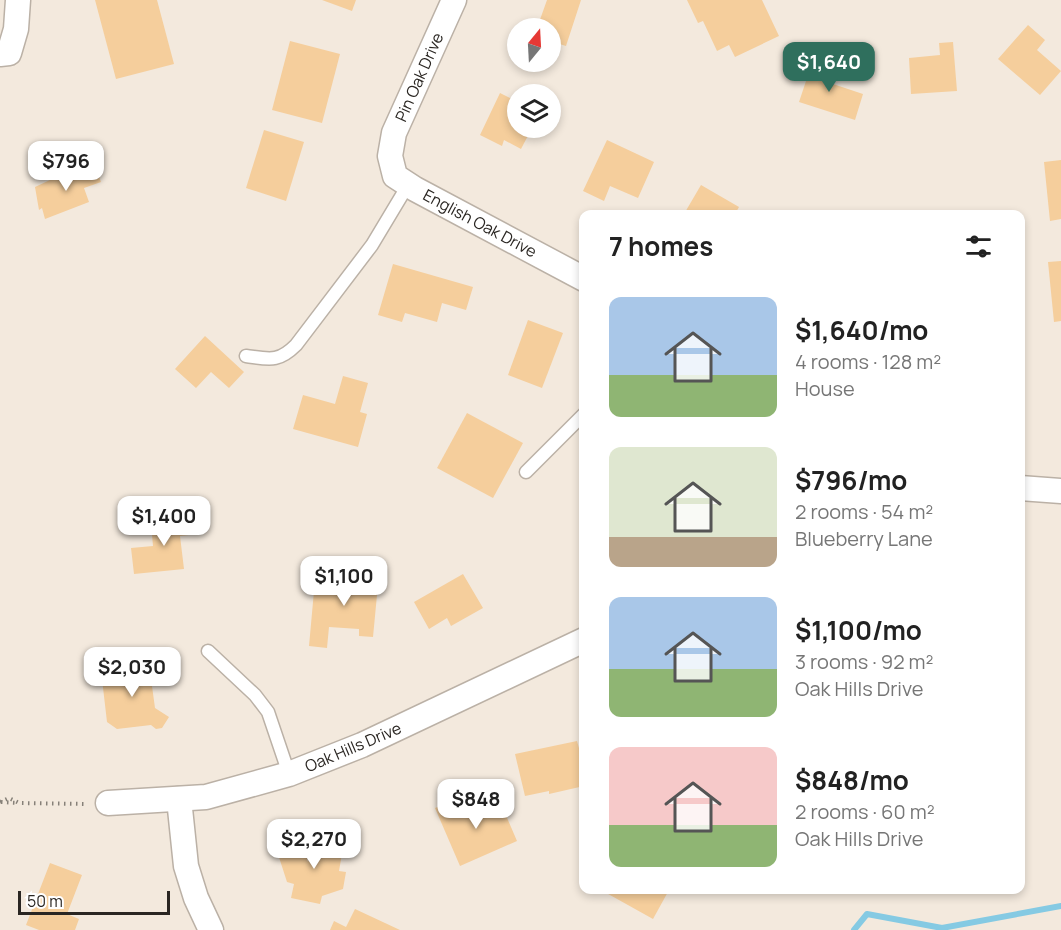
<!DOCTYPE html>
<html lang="en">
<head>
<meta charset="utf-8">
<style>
  :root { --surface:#fff; --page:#f6f6f6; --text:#222; --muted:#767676; --accent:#2f6f5d }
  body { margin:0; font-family:Manrope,sans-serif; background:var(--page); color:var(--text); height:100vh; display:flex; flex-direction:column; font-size:22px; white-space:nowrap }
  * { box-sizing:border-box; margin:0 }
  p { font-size:20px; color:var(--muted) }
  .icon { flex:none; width:33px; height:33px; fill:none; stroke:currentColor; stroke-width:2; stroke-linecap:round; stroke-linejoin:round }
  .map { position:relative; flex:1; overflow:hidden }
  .panel { position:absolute; left:579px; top:210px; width:446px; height:684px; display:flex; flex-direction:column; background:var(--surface); border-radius:12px; box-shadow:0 3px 9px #0003 }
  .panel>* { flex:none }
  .needle { width:39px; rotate:18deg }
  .fabs { position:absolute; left:507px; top:18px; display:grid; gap:12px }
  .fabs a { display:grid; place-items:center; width:54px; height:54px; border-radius:50%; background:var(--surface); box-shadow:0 3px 9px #0003; font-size:30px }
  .scale { position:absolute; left:18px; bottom:15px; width:152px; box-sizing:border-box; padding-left:6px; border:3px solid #2a2622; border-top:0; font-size:16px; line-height:21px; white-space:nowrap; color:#2a2622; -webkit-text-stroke:4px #fff; paint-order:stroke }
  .price { position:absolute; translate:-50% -51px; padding:0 14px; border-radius:12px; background:#fff; color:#222; font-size:20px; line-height:39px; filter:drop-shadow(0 2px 3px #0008) }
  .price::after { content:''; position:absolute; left:50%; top:36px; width:18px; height:14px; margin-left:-9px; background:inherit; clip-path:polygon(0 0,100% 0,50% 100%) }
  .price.current { background:var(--accent); color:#fff }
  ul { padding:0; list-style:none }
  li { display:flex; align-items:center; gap:18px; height:150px; padding:0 30px }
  li span { display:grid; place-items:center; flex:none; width:168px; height:120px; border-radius:12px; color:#555 }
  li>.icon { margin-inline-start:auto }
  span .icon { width:72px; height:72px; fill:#fffc; stroke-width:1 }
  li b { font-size:26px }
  h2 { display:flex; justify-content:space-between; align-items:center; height:72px; padding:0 30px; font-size:26px }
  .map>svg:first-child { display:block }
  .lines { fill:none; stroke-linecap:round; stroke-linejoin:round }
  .stream { stroke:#85cae3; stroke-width:6 }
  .building { fill:#f5ce9c }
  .lane-casing { stroke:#bbb1a6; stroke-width:15 }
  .street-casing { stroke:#bbb1a6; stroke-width:27 }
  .path { stroke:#868078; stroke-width:4; stroke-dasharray:1.5 4.5; stroke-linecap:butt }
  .lane { stroke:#fff; stroke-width:12 }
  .street { stroke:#fff; stroke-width:24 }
  .labels { text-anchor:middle; stroke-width:4.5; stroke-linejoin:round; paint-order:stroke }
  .street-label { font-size:16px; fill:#2a2622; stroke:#fff }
</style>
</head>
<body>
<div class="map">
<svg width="1061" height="930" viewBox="0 0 1061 930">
  <rect width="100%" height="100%" fill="#f3e9dd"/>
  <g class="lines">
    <polyline class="stream" points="854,930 867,914 942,928 1061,906"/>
  </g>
  <g class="building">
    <polygon points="95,0 157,0 174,64 116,79"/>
    <polygon points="322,0 356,0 352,11"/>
    <polygon points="547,0 581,0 566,46 550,41 550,28 537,28"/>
    <polygon points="687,0 762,0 779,36 735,57 729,45 717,51 703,21 698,23"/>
    <polygon points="1028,25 1045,40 1037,50 1061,71 1040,95 998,59"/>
    <polygon points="290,41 340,54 322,123 272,110"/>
    <polygon points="953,42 957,91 911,94 909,58 940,55 939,43"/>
    <polygon points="813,60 832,66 827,82 863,94 855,120 799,102"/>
    <polygon points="500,93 518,102 518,128 532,128 521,149 504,140 502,146 480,135"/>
    <polygon points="264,130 304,142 286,201 246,188"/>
    <polygon points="607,140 654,162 638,198 610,186 604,201 583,191"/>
    <polygon points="1061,160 1061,219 1050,221 1044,162"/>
    <polygon points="95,166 101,182 84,188 89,202 45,219 42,208 39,210 35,187 50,180"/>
    <polygon points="701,185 739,207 735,214 684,214"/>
    <polygon points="1061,261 1061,321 1054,322 1048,262"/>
    <polygon points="393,264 473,287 466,310 442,303 437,322 405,313 402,322 378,315"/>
    <polygon points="528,320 563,333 542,388 508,375"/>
    <polygon points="205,336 244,372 229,388 211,372 196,388 175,369"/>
    <polygon points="343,376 368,383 360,412 367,414 358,447 293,429 303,395 335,404"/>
    <polygon points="467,413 523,443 493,498 437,468"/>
    <polygon points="195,518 197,534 180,536 184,569 134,574 131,548 153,546 151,523"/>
    <polygon points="347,571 379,574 373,637 359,636 359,629 329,627 327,648 309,646 315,580 346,583"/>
    <polygon points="463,574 483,608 451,626 447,618 429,629 414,602"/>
    <polygon points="153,662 155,681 152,686 155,708 169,717 162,728 156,729 151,725 117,729 107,722 102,679 111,678 119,666"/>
    <polygon points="577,741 584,766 584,786 549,794 549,791 525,796 515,754"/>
    <polygon points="457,799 463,814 499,799 517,841 460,866 435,808"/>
    <polygon points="333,837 340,838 343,848 339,871 346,872 343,889 322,896 320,904 291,898 294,884 287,882 277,851 302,843 308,862 312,844"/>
    <polygon points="50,863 82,875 67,914 79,919 75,930 39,930 26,925"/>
    <polygon points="601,890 669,890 653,919"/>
    <polygon points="355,909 400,930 330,930 334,921 346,927"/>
  </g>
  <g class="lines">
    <defs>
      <g id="lane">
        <path d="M246,356C269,359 278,363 296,345L372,245L408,185"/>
        <polyline points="526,472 584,414"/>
        <polyline points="208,651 255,695 268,712 289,774"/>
      </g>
      <g id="street">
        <polyline points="454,0 394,133 390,156 395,176 415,189 584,279"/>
        <polyline points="0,54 9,53 16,29 18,0"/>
        <polyline points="1020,488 1061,491"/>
        <polyline points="179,799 186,866 196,898 211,930"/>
        <polyline points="108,803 206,797 289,774 362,745 584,640"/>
      </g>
    </defs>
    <use href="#lane" class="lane-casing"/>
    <use href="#street" class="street-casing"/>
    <g class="path">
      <polyline points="0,802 9,798 19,803 87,804"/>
      <polyline points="1,802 17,803"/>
    </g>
    <use href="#lane" class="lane"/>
    <use href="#street" class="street"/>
  </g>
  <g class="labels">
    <g class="street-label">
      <text transform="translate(419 77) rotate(-66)" y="6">Pin Oak Drive</text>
      <text transform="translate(480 223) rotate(28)" y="6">English Oak Drive</text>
      <text transform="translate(353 747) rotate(-23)" y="6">Oak Hills Drive</text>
    </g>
  </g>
</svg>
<div class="fabs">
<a><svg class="needle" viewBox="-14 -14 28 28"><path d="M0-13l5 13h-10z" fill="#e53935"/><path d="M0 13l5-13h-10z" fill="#767676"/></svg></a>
<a><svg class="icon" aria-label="layers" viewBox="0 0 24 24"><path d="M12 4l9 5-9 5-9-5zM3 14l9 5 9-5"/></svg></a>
</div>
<div class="scale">50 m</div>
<b class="price current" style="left:829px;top:93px">$1,640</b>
<b class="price" style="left:66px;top:192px">$796</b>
<b class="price" style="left:164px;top:547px">$1,400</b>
<b class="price" style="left:344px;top:607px">$1,100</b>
<b class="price" style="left:132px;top:698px">$2,030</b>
<b class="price" style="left:476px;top:830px">$848</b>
<b class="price" style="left:314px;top:870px">$2,270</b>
<section class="panel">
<h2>7 homes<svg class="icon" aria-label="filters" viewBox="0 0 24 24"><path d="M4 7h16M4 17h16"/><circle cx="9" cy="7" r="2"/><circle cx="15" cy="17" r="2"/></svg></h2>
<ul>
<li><span style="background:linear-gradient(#a9c7e8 65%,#8fb573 0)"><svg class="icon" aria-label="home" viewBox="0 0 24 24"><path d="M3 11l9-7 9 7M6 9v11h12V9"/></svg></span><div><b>$1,640/mo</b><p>4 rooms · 128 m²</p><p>House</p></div></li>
<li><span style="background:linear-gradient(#dfe7d0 75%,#b9a48a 0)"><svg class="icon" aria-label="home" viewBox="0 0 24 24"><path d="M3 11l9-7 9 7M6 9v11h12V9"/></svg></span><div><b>$796/mo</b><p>2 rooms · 54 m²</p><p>Blueberry Lane</p></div></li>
<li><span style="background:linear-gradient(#a9c7e8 60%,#8fb573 0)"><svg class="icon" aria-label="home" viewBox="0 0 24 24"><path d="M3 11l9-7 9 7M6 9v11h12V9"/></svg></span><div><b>$1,100/mo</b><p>3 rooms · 92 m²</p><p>Oak Hills Drive</p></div></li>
<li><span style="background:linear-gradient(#f6c9c9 65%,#8fb573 0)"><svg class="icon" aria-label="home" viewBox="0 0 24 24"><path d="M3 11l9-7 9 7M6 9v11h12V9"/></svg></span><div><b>$848/mo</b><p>2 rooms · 60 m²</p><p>Oak Hills Drive</p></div></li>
</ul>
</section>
</div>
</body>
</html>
